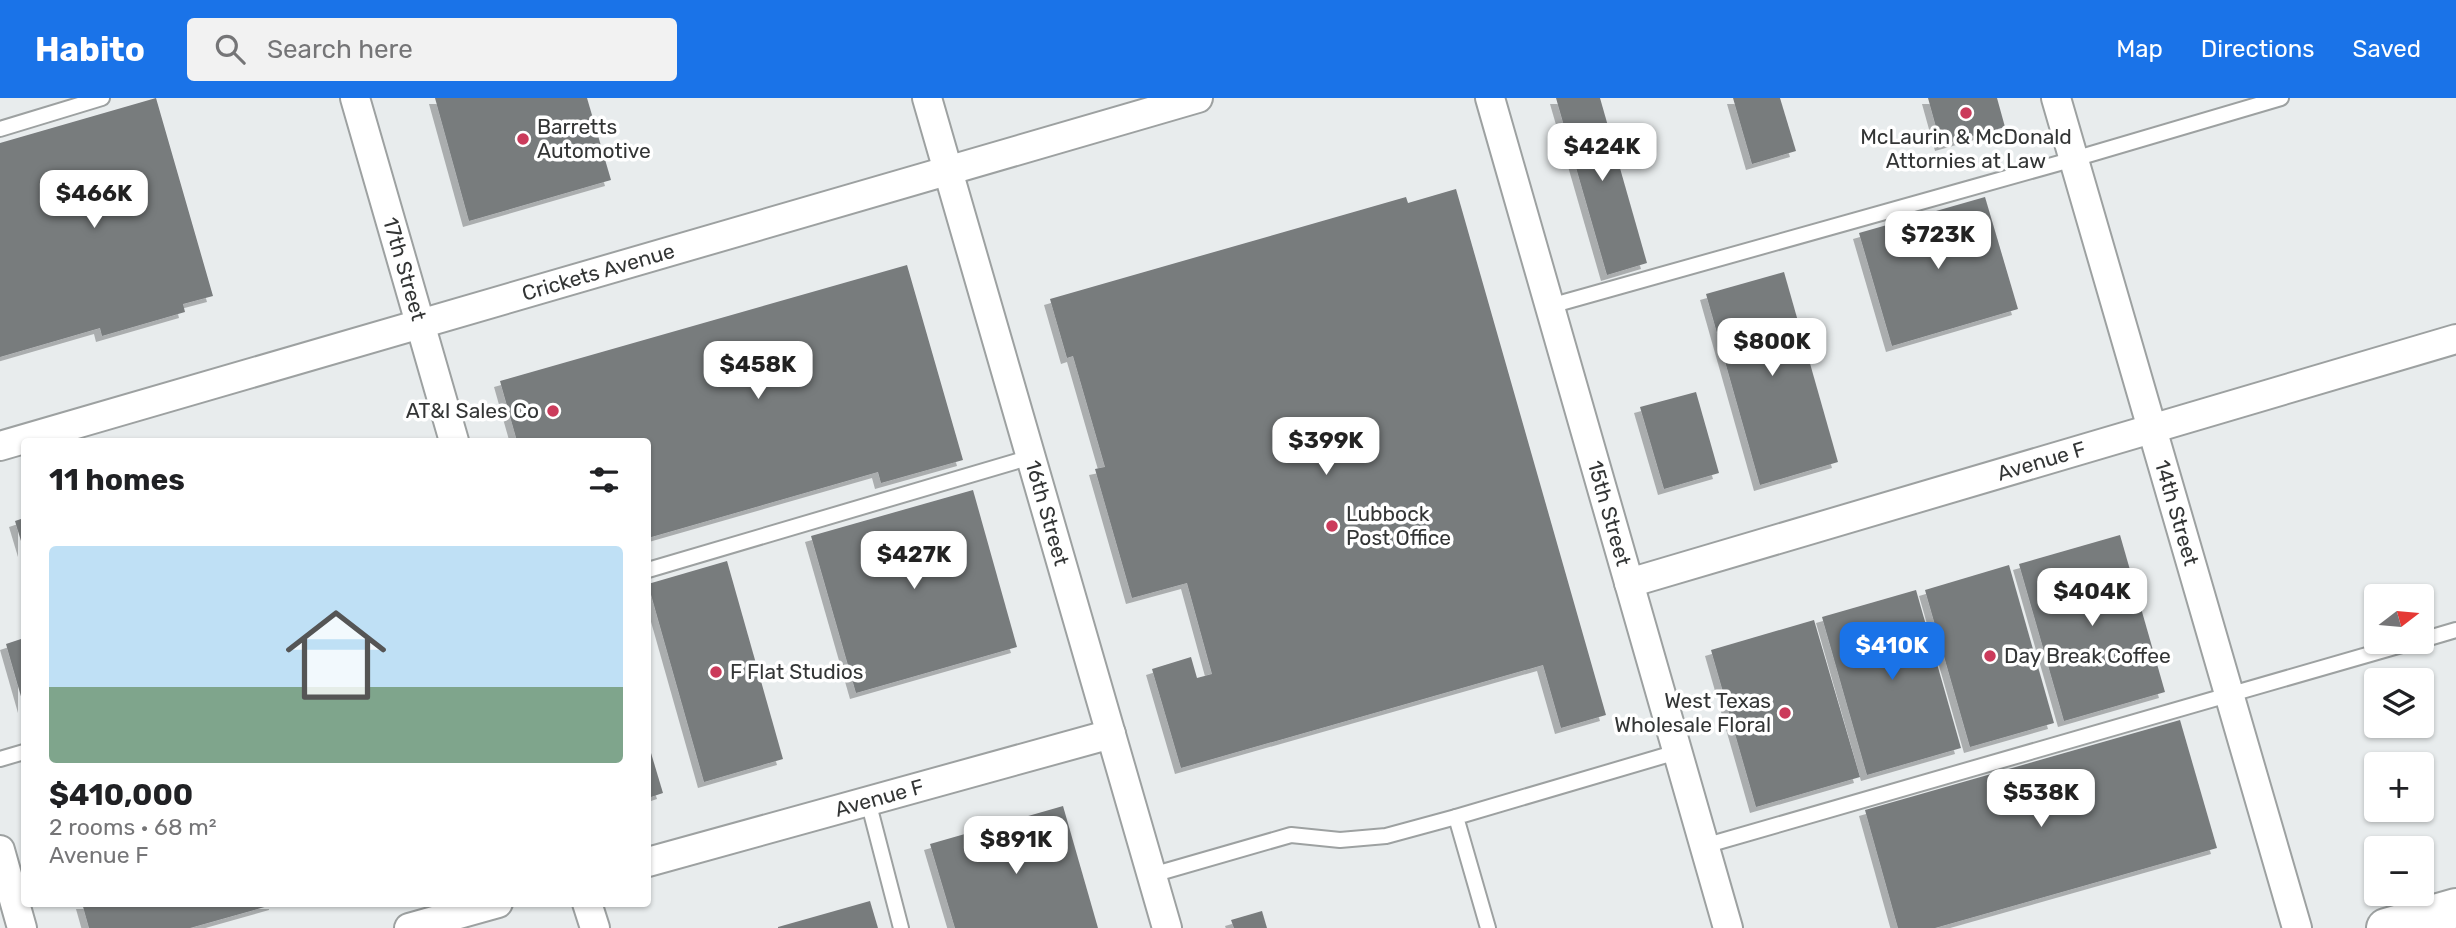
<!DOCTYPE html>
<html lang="en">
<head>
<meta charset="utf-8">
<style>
  :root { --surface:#fff; --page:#f2f2f2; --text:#202124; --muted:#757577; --line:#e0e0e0; --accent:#1a73e8 }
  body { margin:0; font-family:Rubik,sans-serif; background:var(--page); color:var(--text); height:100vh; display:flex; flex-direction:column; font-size:26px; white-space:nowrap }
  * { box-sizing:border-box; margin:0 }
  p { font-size:23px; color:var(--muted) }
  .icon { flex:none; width:38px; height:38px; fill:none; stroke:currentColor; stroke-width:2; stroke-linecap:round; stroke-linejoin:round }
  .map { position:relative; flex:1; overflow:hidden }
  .details { position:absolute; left:21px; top:340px; width:630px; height:469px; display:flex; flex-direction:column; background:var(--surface); border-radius:7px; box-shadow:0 2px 5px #0004 }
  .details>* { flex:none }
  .needle { width:46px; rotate:74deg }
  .buttons { position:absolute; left:2364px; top:486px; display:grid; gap:14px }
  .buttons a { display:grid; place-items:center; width:70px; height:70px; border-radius:7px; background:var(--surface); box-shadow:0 2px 5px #0004; font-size:35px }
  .price { position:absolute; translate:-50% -60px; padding:0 16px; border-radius:14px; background:#fff; color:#222; font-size:23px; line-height:46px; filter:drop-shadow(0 2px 4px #0008) }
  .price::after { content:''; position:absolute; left:50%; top:42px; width:21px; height:16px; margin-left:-10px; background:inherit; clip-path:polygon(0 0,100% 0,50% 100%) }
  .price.on { background:var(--accent); color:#fff }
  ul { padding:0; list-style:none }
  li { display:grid; align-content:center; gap:14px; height:371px; padding:0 28px }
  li+li { border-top:2px solid var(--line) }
  li span { display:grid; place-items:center; height:217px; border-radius:7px; color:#555 }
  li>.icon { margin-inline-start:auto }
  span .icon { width:126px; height:126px; fill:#fffc; stroke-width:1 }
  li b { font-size:30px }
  h2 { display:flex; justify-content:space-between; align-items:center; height:84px; padding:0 28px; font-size:30px }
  header { display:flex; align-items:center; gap:42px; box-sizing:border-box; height:98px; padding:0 35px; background:var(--accent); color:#fff }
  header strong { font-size:33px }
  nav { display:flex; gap:38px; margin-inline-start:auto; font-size:24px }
  .search { width:490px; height:63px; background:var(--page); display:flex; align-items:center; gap:18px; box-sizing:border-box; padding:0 24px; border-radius:7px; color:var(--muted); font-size:26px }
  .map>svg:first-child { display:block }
  .building { fill:#787b7d; filter:url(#shadow) }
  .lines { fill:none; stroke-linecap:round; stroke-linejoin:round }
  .service-casing { stroke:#9da1a1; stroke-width:18 }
  .minor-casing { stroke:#9da1a1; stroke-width:32 }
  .secondary-casing { stroke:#9da1a1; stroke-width:42 }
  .service { stroke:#fff; stroke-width:14 }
  .minor { stroke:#fff; stroke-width:28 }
  .secondary { stroke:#fff; stroke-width:38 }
  .poi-dot { fill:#cb3b5b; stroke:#fff; stroke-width:2.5 }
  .labels { text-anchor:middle; stroke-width:7; stroke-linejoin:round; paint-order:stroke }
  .poi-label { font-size:21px; fill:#333535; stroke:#fff; text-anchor:start }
  .street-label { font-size:21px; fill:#333535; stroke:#fff }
</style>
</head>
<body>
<header>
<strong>Habito</strong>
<div class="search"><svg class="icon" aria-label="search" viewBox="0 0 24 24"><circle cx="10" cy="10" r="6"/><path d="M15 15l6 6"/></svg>Search here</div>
<nav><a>Map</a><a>Directions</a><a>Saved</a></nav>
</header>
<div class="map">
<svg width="2456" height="830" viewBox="0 0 2456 830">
  <defs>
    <filter id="shadow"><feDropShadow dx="-6" dy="6" stdDeviation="0" flood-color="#0004"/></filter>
  </defs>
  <rect width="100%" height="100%" fill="#e8eced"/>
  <g class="building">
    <polygon points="156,0 213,198 183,206 185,214 102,238 100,230 0,259 0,45"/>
    <polygon points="435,0 587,0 611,82 469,123"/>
    <polygon points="1556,0 1600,0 1647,165 1607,177"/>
    <polygon points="1733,0 1780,0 1796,53 1752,66"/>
    <polygon points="1928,0 1997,0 2005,29 1941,47"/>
    <polygon points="1456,91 1606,617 1561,630 1543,567 1181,670 1152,571 1191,559 1197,580 1212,576 1187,485 1132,500 1095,371 1105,369 1073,258 1067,260 1050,201 1406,99 1408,105"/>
    <polygon points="1985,99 2018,211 1892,248 1859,135"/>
    <polygon points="907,167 963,362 881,385 878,374 648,440 648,343 517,343 500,283"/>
    <polygon points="1784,174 1838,364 1760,387 1706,196"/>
    <polygon points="1696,294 1719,375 1664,391 1640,309"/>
    <polygon points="973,392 1017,549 856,595 811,438"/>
    <polygon points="24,420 24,453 15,423"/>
    <polygon points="2120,437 2165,594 2064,623 2019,466"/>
    <polygon points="727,463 783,661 704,684 648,486"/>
    <polygon points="2009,467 2054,625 1970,649 1925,492"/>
    <polygon points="1916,492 1961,650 1867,677 1822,519"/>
    <polygon points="1814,522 1860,679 1756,709 1711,552"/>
    <polygon points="24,540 24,609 6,546"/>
    <polygon points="2180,622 2217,750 1935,830 1898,830 1865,712"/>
    <polygon points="648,645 663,695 648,700"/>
    <polygon points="1063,708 1098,830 955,830 930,746"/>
    <polygon points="870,803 878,830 778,830 778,829"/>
    <polygon points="82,805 275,805 275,806 190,830 89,830"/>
    <polygon points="1262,813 1267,830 1234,830 1231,822"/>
  </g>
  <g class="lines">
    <defs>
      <g id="service">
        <polyline points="0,31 102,0"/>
        <polyline points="1550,208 2074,61 2281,0"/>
        <polyline points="648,472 1031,359"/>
        <polyline points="2422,542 2456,532"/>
        <polyline points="0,661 24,654"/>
        <polyline points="868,703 901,830"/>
        <polyline points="1704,748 2412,544"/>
        <polyline points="1152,777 1291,737 1340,742 1386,738 1456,719"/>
        <polyline points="1488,830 1456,719 1677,654"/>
      </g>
      <g id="minor">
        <path id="s1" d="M355,0L454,343"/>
        <path id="s2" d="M927,0L1167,830"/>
        <path id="s3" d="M1490,0L1728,830"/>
        <path id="s4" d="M2056,0L2297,830"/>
        <path id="s5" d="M0,348L1198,0"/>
        <path id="s6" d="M1629,485L2456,241"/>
        <polyline points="0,752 22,830"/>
        <path id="s7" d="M648,764L1111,636"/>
        <polyline points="587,805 595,830"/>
        <polyline points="409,830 498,805"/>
      </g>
      <polyline id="secondary" points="2386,830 2456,810"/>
    </defs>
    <use href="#service" class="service-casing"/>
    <use href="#minor" class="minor-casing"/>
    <use href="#secondary" class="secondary-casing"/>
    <use href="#service" class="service"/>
    <use href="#minor" class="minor"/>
    <use href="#secondary" class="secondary"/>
  </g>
  <g class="poi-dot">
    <circle cx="1966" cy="15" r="7"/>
    <circle cx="523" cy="41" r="7"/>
    <circle cx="553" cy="313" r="7"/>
    <circle cx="1332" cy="428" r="7"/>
    <circle cx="1990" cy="558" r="7"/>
    <circle cx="716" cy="574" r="7"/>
    <circle cx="1785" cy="615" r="7"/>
  </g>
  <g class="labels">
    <g class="poi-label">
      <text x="537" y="36">Barretts<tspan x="537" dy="24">Automotive</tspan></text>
      <text x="1966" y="46" text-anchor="middle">McLaurin &amp; McDonald<tspan x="1966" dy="24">Attornies at Law</tspan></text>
      <text x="539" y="320" text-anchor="end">AT&amp;I Sales Co</text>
      <text x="1346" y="423">Lubbock<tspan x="1346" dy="24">Post Office</tspan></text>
      <text x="2004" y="565">Day Break Coffee</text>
      <text x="730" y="581">F Flat Studios</text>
      <text x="1771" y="610" text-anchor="end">West Texas<tspan x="1771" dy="24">Wholesale Floral</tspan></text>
    </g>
    <g class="street-label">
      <text dy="7" stroke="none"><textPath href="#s1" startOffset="178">17th Street</textPath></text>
      <text dy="7" stroke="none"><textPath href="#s5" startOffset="623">Crickets Avenue</textPath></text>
      <text dy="7" stroke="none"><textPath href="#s6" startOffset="430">Avenue F</textPath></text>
      <text dy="7" stroke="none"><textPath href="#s2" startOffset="432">16th Street</textPath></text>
      <text dy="7" stroke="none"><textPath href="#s3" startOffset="432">15th Street</textPath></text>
      <text dy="7" stroke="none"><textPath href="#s4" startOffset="432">14th Street</textPath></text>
      <text dy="7" stroke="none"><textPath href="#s7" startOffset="240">Avenue F</textPath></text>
    </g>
  </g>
</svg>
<div class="buttons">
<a><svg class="needle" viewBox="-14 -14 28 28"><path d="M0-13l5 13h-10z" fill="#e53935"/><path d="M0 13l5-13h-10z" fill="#757577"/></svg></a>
<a><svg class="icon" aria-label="layers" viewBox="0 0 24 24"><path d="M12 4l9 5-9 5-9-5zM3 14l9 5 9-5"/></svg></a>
<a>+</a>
<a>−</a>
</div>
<b class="price" style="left:1602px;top:85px">$424K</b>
<b class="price" style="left:94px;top:132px">$466K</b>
<b class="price" style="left:1938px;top:173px">$723K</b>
<b class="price" style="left:1772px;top:280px">$800K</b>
<b class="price" style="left:758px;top:303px">$458K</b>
<b class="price" style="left:1326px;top:379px">$399K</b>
<b class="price" style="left:914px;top:493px">$427K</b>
<b class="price" style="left:2092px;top:530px">$404K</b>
<b class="price on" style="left:1892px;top:584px">$410K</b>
<b class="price" style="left:2041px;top:731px">$538K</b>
<b class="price" style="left:1016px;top:778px">$891K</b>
<section class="details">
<h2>11 homes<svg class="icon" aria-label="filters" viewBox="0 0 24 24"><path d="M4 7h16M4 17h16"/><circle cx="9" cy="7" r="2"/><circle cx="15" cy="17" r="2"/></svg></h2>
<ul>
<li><span style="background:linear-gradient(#bfe0f5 65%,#7fa58c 0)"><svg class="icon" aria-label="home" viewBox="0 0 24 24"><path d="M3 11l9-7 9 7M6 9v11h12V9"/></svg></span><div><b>$410,000</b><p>2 rooms · 68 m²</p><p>Avenue F</p></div></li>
</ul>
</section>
</div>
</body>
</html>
